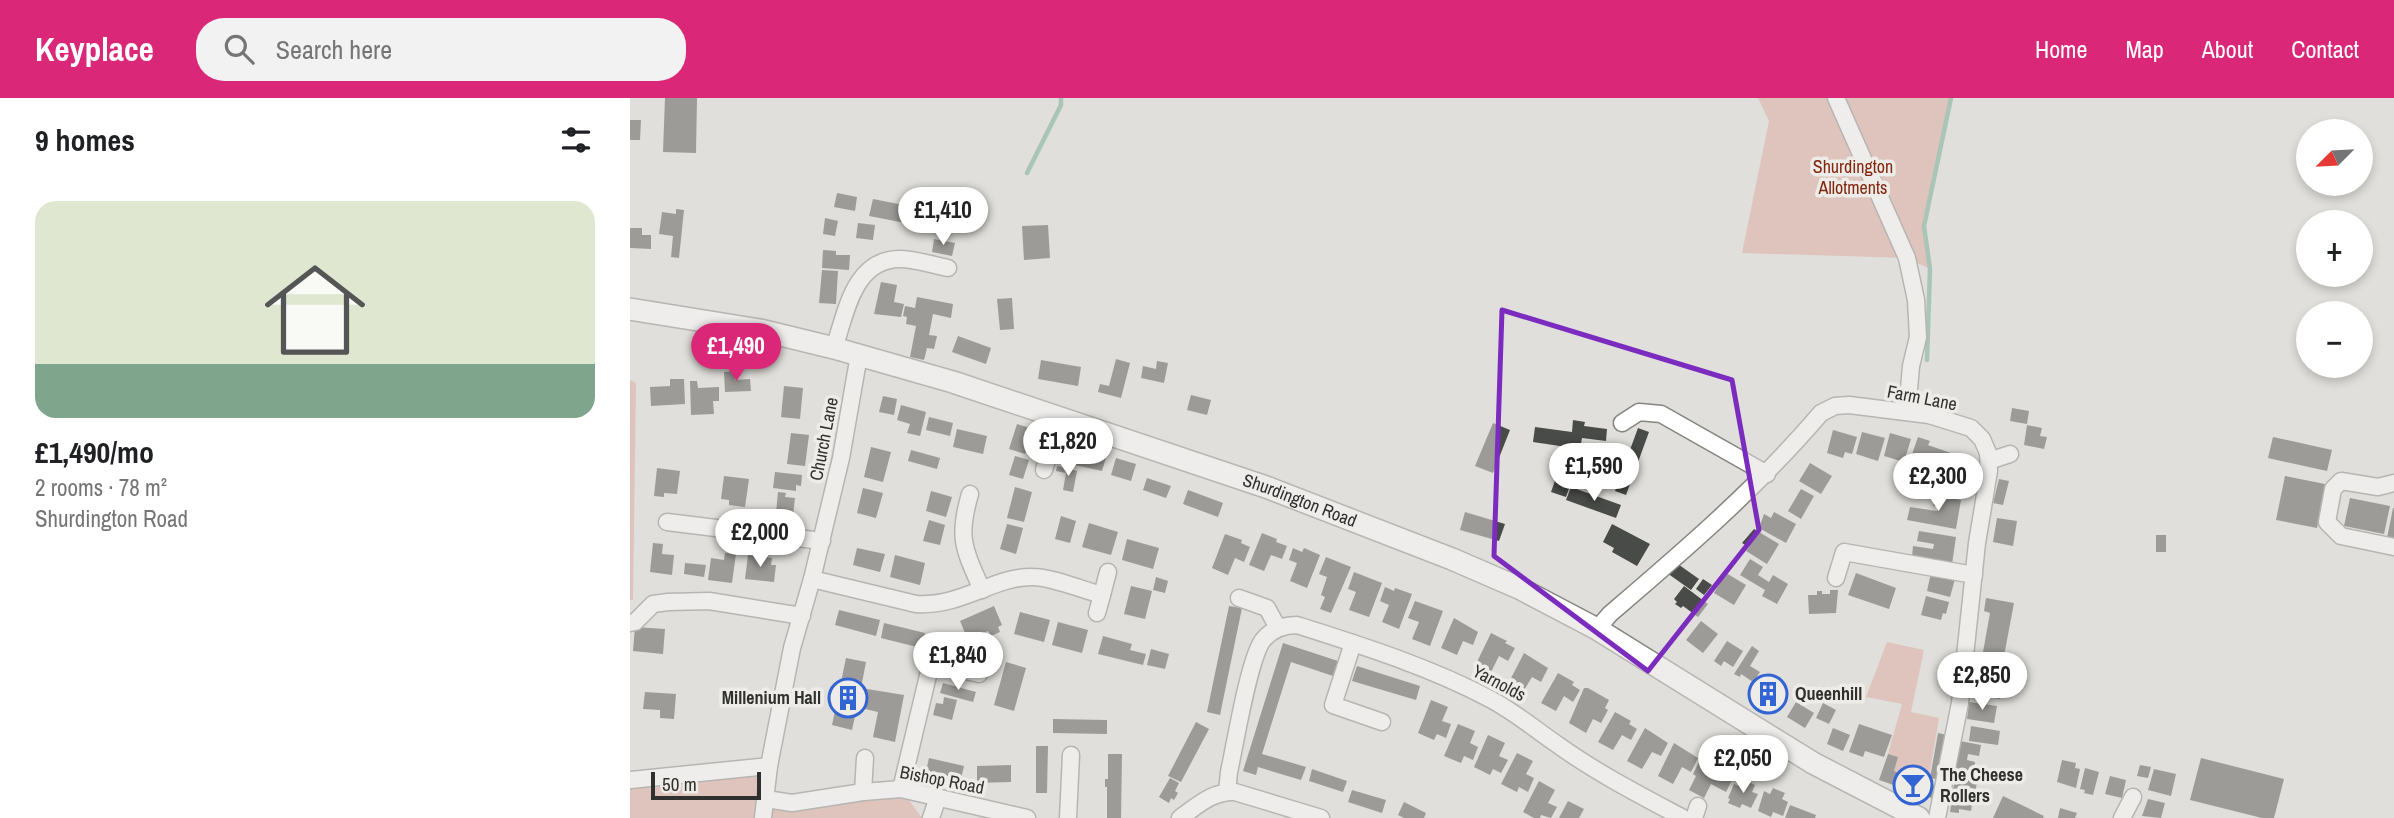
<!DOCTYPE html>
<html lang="en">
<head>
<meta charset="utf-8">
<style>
  :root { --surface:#fff; --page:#f2f2f2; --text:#202124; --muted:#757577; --accent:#db2777 }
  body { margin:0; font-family:"Archivo Narrow",sans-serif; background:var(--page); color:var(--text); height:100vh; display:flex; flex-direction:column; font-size:26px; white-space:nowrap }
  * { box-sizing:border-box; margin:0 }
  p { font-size:23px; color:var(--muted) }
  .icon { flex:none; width:38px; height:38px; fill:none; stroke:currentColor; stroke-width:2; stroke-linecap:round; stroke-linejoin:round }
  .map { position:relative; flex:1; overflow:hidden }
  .sheet { display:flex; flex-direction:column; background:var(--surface); width:630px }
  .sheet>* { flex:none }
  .needle { width:46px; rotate:246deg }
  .buttons { position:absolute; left:1666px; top:21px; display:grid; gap:14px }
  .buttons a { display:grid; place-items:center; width:77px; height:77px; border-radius:50%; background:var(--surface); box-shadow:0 4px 10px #0003; font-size:35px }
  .scale { position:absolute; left:21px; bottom:18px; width:110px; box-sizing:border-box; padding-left:7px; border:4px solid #30302e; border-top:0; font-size:19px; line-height:24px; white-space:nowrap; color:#30302e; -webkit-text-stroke:5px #edece8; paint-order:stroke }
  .price { position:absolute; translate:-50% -60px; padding:0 16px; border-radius:24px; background:#fff; color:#222; font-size:23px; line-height:46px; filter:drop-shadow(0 2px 4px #0008) }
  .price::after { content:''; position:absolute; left:50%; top:42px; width:21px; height:16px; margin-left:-10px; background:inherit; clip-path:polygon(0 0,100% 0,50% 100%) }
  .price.selected { background:var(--accent); color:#fff }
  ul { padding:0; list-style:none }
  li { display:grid; align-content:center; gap:14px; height:371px; padding:0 35px }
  li span { display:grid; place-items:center; height:217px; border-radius:21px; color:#555 }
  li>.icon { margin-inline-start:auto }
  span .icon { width:126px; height:126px; fill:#fffc; stroke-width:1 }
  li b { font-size:30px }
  h2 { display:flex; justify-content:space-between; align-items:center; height:84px; padding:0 35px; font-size:30px }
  header { display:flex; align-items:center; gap:42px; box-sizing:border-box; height:98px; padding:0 35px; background:var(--accent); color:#fff }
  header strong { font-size:33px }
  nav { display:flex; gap:38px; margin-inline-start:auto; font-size:24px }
  .search { width:490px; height:63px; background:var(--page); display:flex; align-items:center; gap:18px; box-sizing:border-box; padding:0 24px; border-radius:28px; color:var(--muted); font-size:26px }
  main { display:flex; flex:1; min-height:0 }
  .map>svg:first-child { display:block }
  .green { fill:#dba497 }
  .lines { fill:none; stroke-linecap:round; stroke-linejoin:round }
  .stream { stroke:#67a68b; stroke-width:4.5 }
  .building { fill:#494b48 }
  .minor-casing { stroke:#858480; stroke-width:19 }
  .major-casing { stroke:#858480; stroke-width:24 }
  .minor { stroke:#fff; stroke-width:16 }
  .major { stroke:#fff; stroke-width:21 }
  .marked { fill:none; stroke:#7b2cbf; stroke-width:5; stroke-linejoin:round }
  .labels { text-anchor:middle; stroke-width:7; stroke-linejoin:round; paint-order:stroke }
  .park-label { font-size:18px; fill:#84260e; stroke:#edece8 }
  .street-label { font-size:18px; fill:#30302e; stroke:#edece8 }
  .poi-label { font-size:18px; font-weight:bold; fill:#30302e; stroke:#edece8; text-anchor:start }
</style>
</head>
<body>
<header>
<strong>Keyplace</strong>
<div class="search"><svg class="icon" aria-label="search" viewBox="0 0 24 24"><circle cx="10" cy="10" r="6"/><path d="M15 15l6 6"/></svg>Search here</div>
<nav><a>Home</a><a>Map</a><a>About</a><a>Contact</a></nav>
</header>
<main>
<section class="sheet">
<h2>9 homes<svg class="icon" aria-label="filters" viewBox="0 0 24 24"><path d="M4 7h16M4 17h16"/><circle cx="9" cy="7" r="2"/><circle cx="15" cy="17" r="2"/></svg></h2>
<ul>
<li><span style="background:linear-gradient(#dfe7d0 75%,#7fa58c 0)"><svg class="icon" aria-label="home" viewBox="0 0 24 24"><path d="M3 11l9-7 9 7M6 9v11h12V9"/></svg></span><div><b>£1,490/mo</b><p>2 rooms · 78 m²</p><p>Shurdington Road</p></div></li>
</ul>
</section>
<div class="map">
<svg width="1764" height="720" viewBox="0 0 1764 720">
  <rect width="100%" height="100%" fill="#e0dfdb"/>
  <g class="green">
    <polygon points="1128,0 1321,0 1294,128 1300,171 1277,160 1112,155 1139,23"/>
    <polygon points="0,282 6,285 3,502 0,502"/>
    <polygon points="1257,544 1294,552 1281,614 1309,620 1298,685 1264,673 1268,659 1258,656 1272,606 1236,599"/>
    <polygon points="139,668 135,701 271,691 292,720 0,720 0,682"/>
  </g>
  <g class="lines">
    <g class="stream">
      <polyline points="397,75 431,7 431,0"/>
      <polyline points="1297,262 1300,171 1294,128 1321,0"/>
    </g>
  </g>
  <g class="building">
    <polygon points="35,0 67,0 66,55 33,54"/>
    <polygon points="0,22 11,22 10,42 0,42"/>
    <polygon points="207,95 227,99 225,113 204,109"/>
    <polygon points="243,101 299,112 296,129 239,118"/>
    <polygon points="46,111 54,112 49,160 41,159 43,138 29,136 32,114 46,116"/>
    <polygon points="301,114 321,118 318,133 298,129"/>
    <polygon points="195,120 208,123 205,138 193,136"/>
    <polygon points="228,125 245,127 243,142 226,140"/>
    <polygon points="418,127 420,160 394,162 392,128"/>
    <polygon points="0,130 12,130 12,137 21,137 21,151 0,150"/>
    <polygon points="304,141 325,145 322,158 302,154"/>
    <polygon points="193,152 206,153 206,157 220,157 219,172 192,170"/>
    <polygon points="192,172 208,173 206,206 189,205"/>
    <polygon points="251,184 267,187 264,204 274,206 271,219 244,216"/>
    <polygon points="287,199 323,206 321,220 303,216 299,237 307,238 304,251 297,250 294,262 280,259 286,228 276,226 277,219 273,218 275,208 285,210"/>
    <polygon points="382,200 384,231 370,232 367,201"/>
    <polygon points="328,238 361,250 356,266 322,254"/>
    <polygon points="486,261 500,265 491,300 468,294 470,286 479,288"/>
    <polygon points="411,262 451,269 448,288 408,281"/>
    <polygon points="527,263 538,265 534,285 511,280 513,268 526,271"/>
    <polygon points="105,273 105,282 120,281 121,293 95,294 94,274"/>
    <polygon points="40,281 54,281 55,306 21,308 20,289 40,288"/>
    <polygon points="60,283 67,283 68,290 89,289 89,303 83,303 84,316 61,317"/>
    <polygon points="154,288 173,290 170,321 151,319"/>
    <polygon points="561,297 581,302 577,317 557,312"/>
    <polygon points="253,298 267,301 264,317 249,314"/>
    <polygon points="271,307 296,314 290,338 277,335 280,326 267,322"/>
    <polygon points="1382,310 1399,313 1397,326 1380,323"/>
    <polygon points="299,319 323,325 320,338 296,332"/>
    <polygon points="943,322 955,324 954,328 977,331 976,343 952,340 950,351 903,344 905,329 942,334"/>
    <polygon points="863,325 880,332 863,375 845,368"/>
    <polygon points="387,326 403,331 395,356 379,351"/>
    <polygon points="1397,327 1412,330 1410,338 1417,339 1414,351 1394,347"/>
    <polygon points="1008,330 1019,334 996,397 985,393"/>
    <polygon points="327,331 357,338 353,356 323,349"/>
    <polygon points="1203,332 1227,339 1222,356 1215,354 1213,360 1197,355"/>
    <polygon points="1232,334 1255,340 1248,363 1226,356"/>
    <polygon points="161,335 179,337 175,368 157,366"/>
    <polygon points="1260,335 1281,341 1274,364 1254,358"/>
    <polygon points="1288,339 1300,343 1298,347 1332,359 1337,366 1330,386 1318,381 1322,370 1295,361 1293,366 1280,362"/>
    <polygon points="1643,339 1702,352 1697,373 1638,360"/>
    <polygon points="445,348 477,356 472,373 440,366"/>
    <polygon points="241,349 261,354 253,384 234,379"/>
    <polygon points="281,352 310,360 307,371 278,363"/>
    <polygon points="385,358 399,362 393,381 379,377"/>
    <polygon points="486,360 506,366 501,383 481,377"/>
    <polygon points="932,363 947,368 936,399 921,394"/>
    <polygon points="1180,365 1202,378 1191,396 1169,383"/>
    <polygon points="427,368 447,373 443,394 433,392 436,375 426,373"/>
    <polygon points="27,370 50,373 47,396 34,395 34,399 24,398"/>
    <polygon points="145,374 172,377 171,388 166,387 166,393 143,390"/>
    <polygon points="94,378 119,381 115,409 99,407 99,402 91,401"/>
    <polygon points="1655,378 1695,386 1687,430 1646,422"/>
    <polygon points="517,380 541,388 536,400 513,392"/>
    <polygon points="1369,381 1379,383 1373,407 1363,405"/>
    <polygon points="385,389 402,394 394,424 377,420"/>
    <polygon points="941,389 991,407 986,420 936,402"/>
    <polygon points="233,390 253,395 246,420 227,415"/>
    <polygon points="1171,391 1184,398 1171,421 1158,413"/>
    <polygon points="558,392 593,405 588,419 553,406"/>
    <polygon points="301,393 322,399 316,419 296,413"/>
    <polygon points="148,394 156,395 155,399 165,400 163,417 146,415"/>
    <polygon points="1304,397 1331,402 1326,431 1277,422 1280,409 1307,413 1308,409 1303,408"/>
    <polygon points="1720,400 1760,408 1754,436 1714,428"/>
    <polygon points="1763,410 1764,410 1764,447 1756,445"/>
    <polygon points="835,414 875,426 869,443 830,432"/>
    <polygon points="1144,414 1166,426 1156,445 1129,430 1134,416 1141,420"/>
    <polygon points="431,418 446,423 440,445 425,441"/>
    <polygon points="1367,420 1387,423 1383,448 1363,444"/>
    <polygon points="299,422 315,427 310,447 293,443"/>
    <polygon points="459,425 488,434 481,457 452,449"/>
    <polygon points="377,426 393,430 386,456 370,451"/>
    <polygon points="982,426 1020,446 1007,468 982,454 984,450 973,444"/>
    <polygon points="1124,431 1149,446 1137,466 1116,453 1119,449 1112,445"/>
    <polygon points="1289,433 1326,439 1322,466 1282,459 1283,448 1303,451 1304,446 1287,443"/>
    <polygon points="632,435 647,441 646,444 657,448 652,461 641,457 634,473 619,467"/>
    <polygon points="595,436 612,442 611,445 620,449 614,464 605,460 598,477 582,470"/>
    <rect x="1526" y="437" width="10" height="17"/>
    <polygon points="497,441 529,450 523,471 492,462"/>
    <polygon points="23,445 33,446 32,456 44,457 42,477 20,474"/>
    <polygon points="227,450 255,456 250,474 223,467"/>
    <polygon points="663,450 672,454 674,450 690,457 677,490 660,483 667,465 659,462"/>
    <polygon points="95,455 106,456 102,485 78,482 81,460 94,462"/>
    <polygon points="118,457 142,460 141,467 146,467 144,484 115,481"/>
    <polygon points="265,457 295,465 290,487 260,479"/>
    <polygon points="696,459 721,469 701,515 690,511 695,499 691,497 697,479 689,476"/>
    <polygon points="1120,461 1133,469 1128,477 1139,484 1143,477 1158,486 1147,506 1132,498 1135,492 1110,477"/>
    <polygon points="1045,464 1069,481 1061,492 1037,475"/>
    <polygon points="55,465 76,467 74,479 54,476"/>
    <polygon points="724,474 752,485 739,519 719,512 726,494 718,491"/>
    <polygon points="1096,475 1116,487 1104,507 1084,495"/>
    <polygon points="1226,475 1266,490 1259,511 1218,497"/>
    <polygon points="1301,475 1325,481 1320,499 1297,493"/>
    <polygon points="526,479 538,483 535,495 523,492"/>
    <polygon points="1073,481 1082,487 1074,497 1066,491"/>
    <polygon points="501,488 522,493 515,521 494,516"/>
    <polygon points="1054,488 1078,506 1068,519 1053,508 1051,510 1045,506 1047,504 1044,501"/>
    <polygon points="755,489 764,493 765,490 782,496 769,531 752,524 759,507 750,503"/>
    <polygon points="1200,492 1208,492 1206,515 1179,516 1178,497 1187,497 1187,493 1192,493 1192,496 1200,496"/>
    <polygon points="1296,498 1319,504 1316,516 1313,515 1311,522 1291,517"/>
    <polygon points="1356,500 1384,505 1374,558 1353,554 1360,515 1354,513"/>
    <polygon points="785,503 813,513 800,548 782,541 789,524 778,520"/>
    <polygon points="364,508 372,527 368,529 370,534 361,538 358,533 338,542 330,523"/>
    <polygon points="599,508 612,510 590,617 577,614"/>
    <polygon points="209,512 250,522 246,538 205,527"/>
    <polygon points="390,514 420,522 414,544 384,536"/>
    <polygon points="824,520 848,534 843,547 833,543 827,557 811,550"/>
    <polygon points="1071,523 1088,536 1073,555 1056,542"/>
    <polygon points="428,524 458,532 452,555 422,547"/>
    <polygon points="254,525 295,535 291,550 251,540"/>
    <polygon points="5,529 35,531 33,556 3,553"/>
    <polygon points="861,535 877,543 875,545 885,550 878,563 869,558 861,574 846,566"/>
    <polygon points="473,538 502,546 500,552 516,556 513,567 468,556"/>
    <polygon points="1097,543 1113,553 1103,569 1094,563 1091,568 1084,563"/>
    <polygon points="653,545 708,563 703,578 661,564 632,656 676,669 671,682 628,669 626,677 613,673"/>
    <polygon points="1122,548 1129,553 1120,568 1130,574 1123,584 1111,576 1110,579 1104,576"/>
    <polygon points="521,551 539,556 535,571 517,567"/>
    <polygon points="894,555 918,570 911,584 902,579 893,594 878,586"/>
    <polygon points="216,560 236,564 231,590 274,597 265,644 243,639 248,614 227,609 222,632 202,627"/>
    <polygon points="376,564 396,570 384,613 364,607"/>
    <polygon points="727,568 790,588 786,602 722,583"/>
    <polygon points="1350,573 1375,577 1370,601 1346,597"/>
    <polygon points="928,575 944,584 942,587 950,592 943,604 934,598 926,613 911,605"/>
    <polygon points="1135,584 1150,594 1141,608 1126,599"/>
    <polygon points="313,585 346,594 343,604 310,595"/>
    <polygon points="954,590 958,590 979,602 975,610 978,612 971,625 963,621 956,635 939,625"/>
    <polygon points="15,594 46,596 44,621 30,620 30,612 13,611"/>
    <polygon points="314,599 327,602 322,622 303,617 306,605 313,606"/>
    <polygon points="801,602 818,609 812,623 821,626 816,640 807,636 804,642 788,635"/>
    <polygon points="1166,604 1184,615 1175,630 1157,619"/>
    <polygon points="1339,604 1367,608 1364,625 1337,621"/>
    <polygon points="1193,605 1206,612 1199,626 1186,620"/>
    <polygon points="985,614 1001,623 999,626 1007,631 1001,642 992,637 983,652 968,644"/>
    <polygon points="423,621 477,622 477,636 423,635"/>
    <polygon points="566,624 579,631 551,684 538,678"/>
    <polygon points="828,626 845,633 840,645 848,649 843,662 834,658 831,665 814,658"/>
    <polygon points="1229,626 1262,637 1254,659 1235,653 1233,659 1219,654"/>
    <polygon points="1341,628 1370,633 1368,647 1339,643"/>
    <polygon points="1015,630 1038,645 1031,658 1022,654 1012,671 997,663"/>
    <polygon points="1203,630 1220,637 1213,653 1197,646"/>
    <polygon points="1308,635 1318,637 1310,682 1300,680"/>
    <polygon points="858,637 875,645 869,658 878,662 871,675 863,671 860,677 844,669"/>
    <polygon points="1330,643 1351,647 1349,658 1338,656 1337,662 1345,664 1344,674 1348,675 1346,691 1333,689 1331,698 1343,699 1341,713 1329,711 1329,715 1320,714"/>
    <polygon points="1044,645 1068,660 1061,674 1052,669 1043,686 1028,678"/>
    <polygon points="406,648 418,648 417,695 406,695"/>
    <polygon points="887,655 903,663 896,676 904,680 898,694 889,689 887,694 871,686"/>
    <polygon points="478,656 492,656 491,720 477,720 477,689 475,689 475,681 478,681"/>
    <polygon points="1258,656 1268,659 1264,673 1308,689 1304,701 1249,682"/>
    <polygon points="299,660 334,668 331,681 296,673"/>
    <polygon points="1071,660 1104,678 1096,694 1081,686 1074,700 1059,692 1066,678 1063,676"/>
    <polygon points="1571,660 1654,681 1644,720 1632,720 1560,702"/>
    <polygon points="1432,662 1446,665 1445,670 1450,671 1446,690 1427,684"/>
    <polygon points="381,667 381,684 347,685 347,668"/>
    <polygon points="1510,667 1521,669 1518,680 1507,678"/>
    <polygon points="1455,670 1469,674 1463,697 1454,695 1455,692 1450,691"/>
    <polygon points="682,671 717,683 713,694 679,683"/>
    <polygon points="1524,671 1546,676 1541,698 1518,692"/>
    <polygon points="1480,678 1496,682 1492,700 1475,696"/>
    <polygon points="540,680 549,685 545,693 548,695 544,702 541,700 539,705 529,699"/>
    <polygon points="1114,682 1125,687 1122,694 1128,696 1121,710 1112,706 1110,710 1098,705 1100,701 1098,700 1104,686 1111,689"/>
    <polygon points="909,683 925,692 918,705 927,709 921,720 911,717 910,720 904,720 893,714"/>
    <polygon points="1143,690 1155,695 1152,701 1158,704 1153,718 1143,714 1141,719 1128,713 1134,693 1140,696"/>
    <polygon points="722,692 756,702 752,715 718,704"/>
    <polygon points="1373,698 1414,718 1413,720 1363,720"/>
    <polygon points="1518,701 1535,705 1531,720 1512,718"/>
    <polygon points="938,703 954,711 949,720 929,720"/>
    <polygon points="774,704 796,715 794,720 774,720 768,717"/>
    <polygon points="1160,707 1186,717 1185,720 1155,720"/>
    <polygon points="1430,710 1447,715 1445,720 1428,720"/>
  </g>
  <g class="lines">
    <defs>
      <g id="minor">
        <polyline points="1206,0 1277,160 1286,202 1288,239 1281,268 1277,314"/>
        <path d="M204,250C216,216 223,161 270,161C285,161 302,167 318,170"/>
        <polyline points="992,325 1009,314 1031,316 1137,376"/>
        <polyline points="1359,363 1380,356"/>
        <polyline points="414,372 430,319"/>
        <polyline points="1764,385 1748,389 1711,383 1703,391 1697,424 1711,438 1764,449"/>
        <path d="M340,396C327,440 334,451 352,492"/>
        <polyline points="37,424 192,443"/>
        <polyline points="1206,480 1214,454 1344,477"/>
        <path d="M182,481L286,506C332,509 364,478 403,479C421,479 453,492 472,497L467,515"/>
        <polyline points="472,497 478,474"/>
        <polyline points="609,500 637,510 648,530"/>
        <polyline points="0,525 5,524 23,506 38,504 79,503 172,518"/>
        <path d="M967,531L980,516C1056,451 1126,391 1191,315L1205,308L1219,307L1299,317L1341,330L1352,341L1358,355L1359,373L1347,445L1330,605L1307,720"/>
        <polyline points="723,545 703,607 752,624"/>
        <polyline points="0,682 139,668"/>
        <polyline points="271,691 301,565 349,576"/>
        <polyline points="233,694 235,660"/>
        <path d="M597,694L599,674C605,647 619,560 633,542C642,531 653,527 667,527C733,548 800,569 862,602C886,615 906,632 928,647C967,675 1010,697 1053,720"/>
        <polyline points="136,701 162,705 233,694 271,691 397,720"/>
        <polyline points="133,720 139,668 162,550 182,481 211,360 229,257"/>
        <polyline points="301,720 308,699"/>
        <polyline points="438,720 441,657"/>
        <path d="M550,720C567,708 582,693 605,694L691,720"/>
        <polyline points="1064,720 1068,708"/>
        <polyline points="1492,720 1503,699"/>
      </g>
      <g id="major">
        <path id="s1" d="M0,211L130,232L204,250L323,284L636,389L822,461L889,490L967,531L1183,665L1289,720"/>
      </g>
    </defs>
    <use href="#minor" class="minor-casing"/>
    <use href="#major" class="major-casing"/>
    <use href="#minor" class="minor"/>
    <use href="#major" class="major"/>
  </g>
  <path d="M0 0H1764V720H0ZM872,212L1102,282L1129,432L1018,573L864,458Z" fill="#e0dfdb" fill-opacity=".55" fill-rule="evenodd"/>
  <path class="marked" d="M872,212L1102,282L1129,432L1018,573L864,458Z"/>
  <defs>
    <symbol id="building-ring" viewBox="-11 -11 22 22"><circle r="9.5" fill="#edece8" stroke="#3364d3" stroke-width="1.5"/><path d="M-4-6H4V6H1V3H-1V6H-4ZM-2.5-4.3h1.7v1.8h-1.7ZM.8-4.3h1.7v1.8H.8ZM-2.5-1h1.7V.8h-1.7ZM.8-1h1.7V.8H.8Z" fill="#3364d3"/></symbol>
    <symbol id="bar-ring" viewBox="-11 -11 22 22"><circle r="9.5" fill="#edece8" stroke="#3364d3" stroke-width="1.5"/><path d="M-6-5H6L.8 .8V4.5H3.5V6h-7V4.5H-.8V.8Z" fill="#3364d3"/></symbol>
  </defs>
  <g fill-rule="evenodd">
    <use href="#building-ring" x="1116" y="574" width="44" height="44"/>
    <use href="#building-ring" x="196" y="578" width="44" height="44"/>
    <use href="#bar-ring" x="1261" y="665" width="44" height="44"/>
  </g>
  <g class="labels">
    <g class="park-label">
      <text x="1223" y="75">Shurdington<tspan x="1223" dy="21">Allotments</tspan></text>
    </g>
    <g class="street-label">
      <text transform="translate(1292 300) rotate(11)" y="6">Farm Lane</text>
      <text transform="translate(194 341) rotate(-79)" y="6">Church Lane</text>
      <text dy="6" stroke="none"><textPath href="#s1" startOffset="698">Shurdington Road</textPath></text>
      <text transform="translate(869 585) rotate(28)" y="6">Yarnolds</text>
      <text transform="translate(312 682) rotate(11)" y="6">Bishop Road</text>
    </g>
    <g class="poi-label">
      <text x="1165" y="602">Queenhill</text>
      <text x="191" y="606" text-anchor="end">Millenium Hall</text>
      <text x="1310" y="683">The Cheese<tspan x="1310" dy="21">Rollers</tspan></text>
    </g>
  </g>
</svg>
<div class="buttons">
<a><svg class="needle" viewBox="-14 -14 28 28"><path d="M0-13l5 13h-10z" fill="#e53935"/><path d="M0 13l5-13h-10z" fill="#757577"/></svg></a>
<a>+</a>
<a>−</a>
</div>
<div class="scale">50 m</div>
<b class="price" style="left:313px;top:149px">£1,410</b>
<b class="price selected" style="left:106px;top:285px">£1,490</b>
<b class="price" style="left:438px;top:380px">£1,820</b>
<b class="price" style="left:964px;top:405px">£1,590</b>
<b class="price" style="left:1308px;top:415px">£2,300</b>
<b class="price" style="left:130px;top:471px">£2,000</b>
<b class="price" style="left:328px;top:594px">£1,840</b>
<b class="price" style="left:1352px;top:614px">£2,850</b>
<b class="price" style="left:1113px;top:697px">£2,050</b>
</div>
</main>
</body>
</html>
